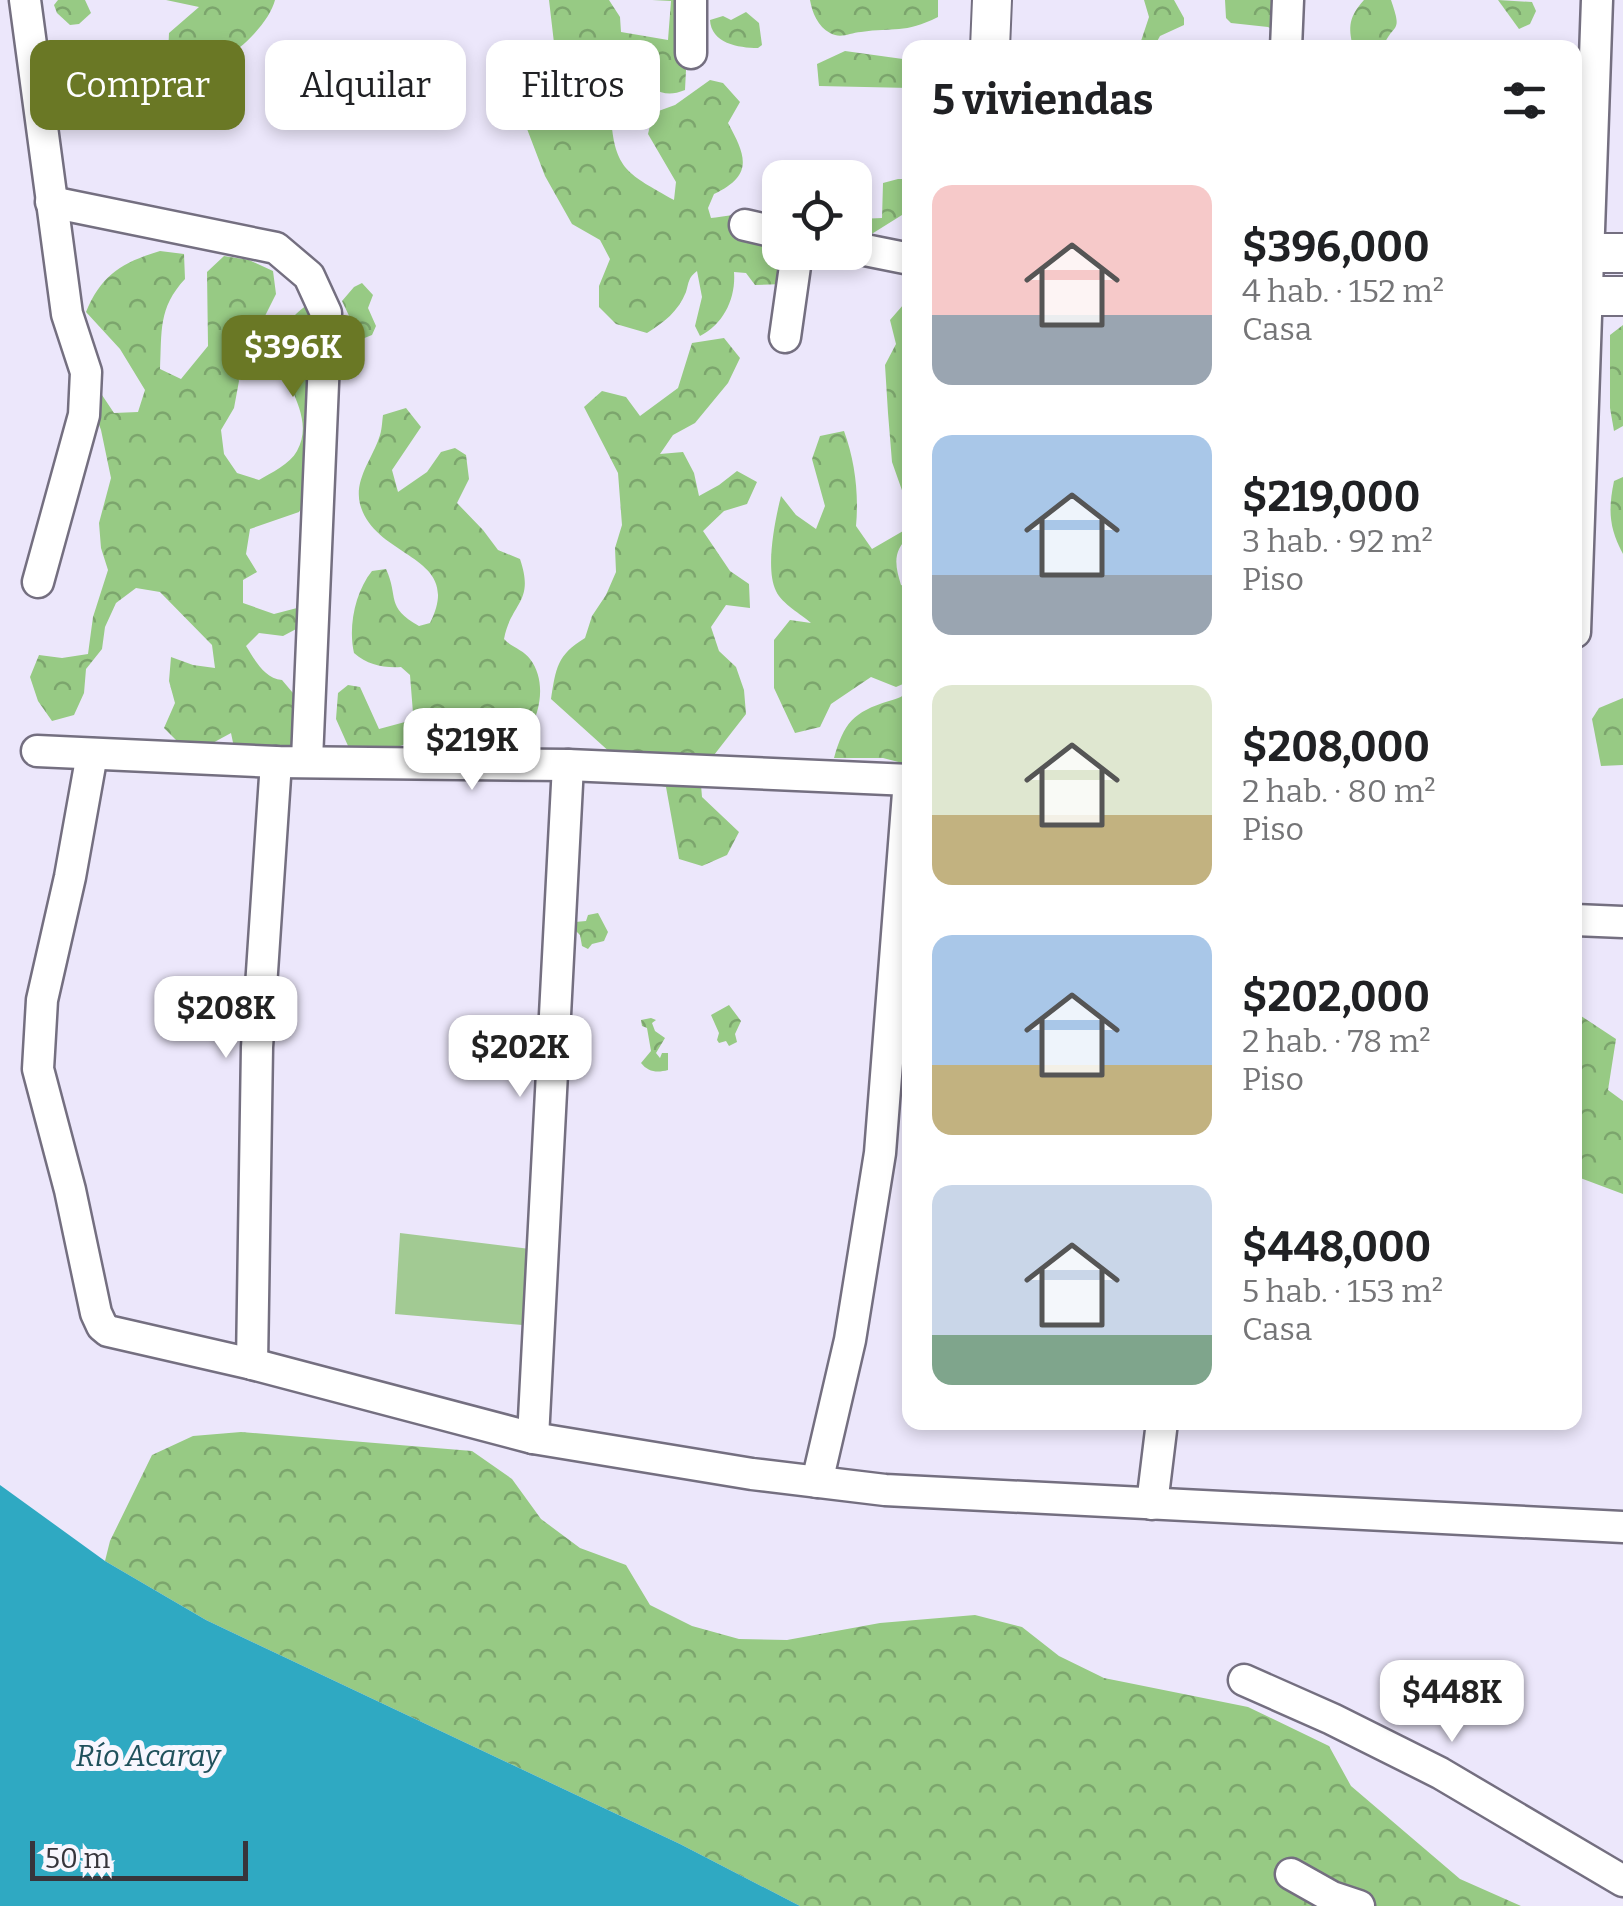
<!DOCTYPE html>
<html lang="es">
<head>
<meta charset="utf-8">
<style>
  :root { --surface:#fff; --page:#f2f2f2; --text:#202124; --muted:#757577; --accent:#6a7825 }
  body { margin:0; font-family:Bitter,serif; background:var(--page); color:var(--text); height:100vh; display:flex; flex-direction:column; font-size:38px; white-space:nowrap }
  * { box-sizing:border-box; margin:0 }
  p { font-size:32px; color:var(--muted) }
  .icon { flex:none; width:55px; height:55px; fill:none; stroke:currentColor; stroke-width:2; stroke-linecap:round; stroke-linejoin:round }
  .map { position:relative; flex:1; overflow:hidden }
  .drawer { position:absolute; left:902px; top:40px; width:680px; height:1390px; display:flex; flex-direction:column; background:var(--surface); border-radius:20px; box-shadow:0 5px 15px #0003 }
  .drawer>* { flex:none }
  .banner { position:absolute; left:30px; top:40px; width:722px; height:90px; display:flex; gap:20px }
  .controls { position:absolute; left:762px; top:160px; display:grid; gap:20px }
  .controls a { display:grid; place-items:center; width:110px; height:110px; border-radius:20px; background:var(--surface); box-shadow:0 5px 15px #0003; font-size:50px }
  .scale { position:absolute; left:30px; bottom:25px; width:218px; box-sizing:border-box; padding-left:10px; border:5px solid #37353c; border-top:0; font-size:28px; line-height:35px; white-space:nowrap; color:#37353c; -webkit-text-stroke:8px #f8f6fe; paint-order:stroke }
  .price { position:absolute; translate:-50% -85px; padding:0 22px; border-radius:20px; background:#fff; color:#222; font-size:32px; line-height:65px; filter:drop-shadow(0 2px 5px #0008) }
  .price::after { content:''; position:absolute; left:50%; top:60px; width:30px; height:22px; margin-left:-15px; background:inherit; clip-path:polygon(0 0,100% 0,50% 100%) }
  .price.selected { background:var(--accent); color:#fff }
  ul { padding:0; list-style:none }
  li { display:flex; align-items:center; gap:30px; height:250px; padding:0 30px }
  li span { display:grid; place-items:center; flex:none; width:280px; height:200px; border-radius:20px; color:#555 }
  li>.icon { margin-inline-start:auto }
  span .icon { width:120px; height:120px; fill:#fffc; stroke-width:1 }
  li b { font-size:42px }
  h2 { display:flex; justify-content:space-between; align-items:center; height:120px; padding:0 30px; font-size:42px }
  .chip { padding:0 35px; border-radius:20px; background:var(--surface); box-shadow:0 5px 15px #0003; font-size:35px; line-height:90px }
  .chip.selected { background:var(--accent); color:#fff }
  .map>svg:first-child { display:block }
  .grass { fill:#a2ca93 }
  .forest { fill:url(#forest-crowns) }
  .water { fill:#2fa9c2 }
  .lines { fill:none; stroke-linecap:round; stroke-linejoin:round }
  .minor-casing { stroke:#746f80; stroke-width:35 }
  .tertiary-casing { stroke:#746f80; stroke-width:42 }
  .minor { stroke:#fff; stroke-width:30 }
  .tertiary { stroke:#fff; stroke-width:38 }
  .labels { text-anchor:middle; stroke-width:10; stroke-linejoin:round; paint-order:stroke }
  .water-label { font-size:30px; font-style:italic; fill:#20515c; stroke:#f8f6fe }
</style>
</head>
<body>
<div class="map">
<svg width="1623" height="1906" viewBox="0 0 1623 1906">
  <defs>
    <pattern id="forest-crowns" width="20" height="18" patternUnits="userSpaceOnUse" patternTransform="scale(2.5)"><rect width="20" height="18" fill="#97ca84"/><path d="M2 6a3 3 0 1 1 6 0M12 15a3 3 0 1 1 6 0" fill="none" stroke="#7ca56d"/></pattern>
  </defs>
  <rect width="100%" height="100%" fill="#ece7fb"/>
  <polygon class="grass" points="400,1233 538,1250 534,1326 395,1314"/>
  <g class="forest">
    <polygon points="58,0 85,0 91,13 79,24 70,25 57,13 54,5"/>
    <path d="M166,0H275C269,25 227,67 199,65C189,64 177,58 168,55L169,33L199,7Z"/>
    <path d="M549,0H609L620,17L621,32L668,40L671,1L652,0H690L682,59L686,70L685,90C663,99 655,89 635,78L607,84L629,90L628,107L611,115C614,171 629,174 674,200L676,182L648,134L653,113L675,105L710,80L723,83L740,102L728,123C746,156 754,175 714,194L708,208L711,218C732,216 761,208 780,220V252L797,253L809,281L801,288L785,284L755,285L746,273L734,272C736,298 724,324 700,336L695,326L702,297L697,271C688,278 689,282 686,292C678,312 664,322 647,333L616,324L599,307V286L610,259L600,240L572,224L545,176L524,121L535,93L548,76L571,82L554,43Z"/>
    <path d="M810,0H938V17C904,34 894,27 861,32C849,33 841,39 830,33C818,27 812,12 810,0Z"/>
    <polygon points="1144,0 1174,0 1184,18 1184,25 1160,36 1154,47 1139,47 1149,17"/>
    <polygon points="1225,0 1289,0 1280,34 1268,27 1231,23 1226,18"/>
    <path d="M1364,0H1391C1403,35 1394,21 1383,47H1353C1348,26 1349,17 1364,0Z"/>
    <polygon points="1498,0 1532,2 1536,11 1530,24 1519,29"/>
    <path d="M746,12L759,23L762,45L758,48C738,48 711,43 710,20L723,16L731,20Z"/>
    <polygon points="845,51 910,60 910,88 819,86 817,64"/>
    <polygon points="898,179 910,179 910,210 870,235 860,231 859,219 882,218 883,183"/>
    <path d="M160,251L184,254L185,279C158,308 162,331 160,369L181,379L208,346L207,272L224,256L249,260L273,271L276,294L265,316L232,357L239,381L234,408L221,430L224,454L237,473L259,480C271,473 290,464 297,451C326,398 233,352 313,301L320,325L309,347L314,490L299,512L250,529L246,554L257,572L243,580V603L274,614L297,608L315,619L283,636L259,633L246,646C255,660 264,678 282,680L298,699L309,745L275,776L249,777L236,757L231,733L209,745L182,746L164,728L175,703L169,681L171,657L193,665L215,668L212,645L160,592L136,588L116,603L105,627L102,649L86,669L84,693L74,715L52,721L38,701L30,677L39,655L62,658L88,654L93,617L108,570L101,548L99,523L111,478L101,430L79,370H92L100,392L114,413L138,412L145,390L120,349L86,312C101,275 123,262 160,251Z"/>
    <polygon points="362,283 373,295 368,308 376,326 372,335 362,339 352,336 351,320 342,301 354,287"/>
    <polygon points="910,297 910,513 892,462 888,413 885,365 896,344 890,320"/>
    <polygon points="1623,325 1623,426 1614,431 1610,408 1610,335"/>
    <path d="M724,338L740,358L728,383L695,423L673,435L660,454L683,452L694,473L699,496L719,485L737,471L757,482L747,504L724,511L703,531L730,571L749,584L750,608L726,605L711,627L719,651L736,667L744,690L746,714L700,773L702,797L739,832L727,855L702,866L679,859L666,787L643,782L551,699C556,668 557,655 585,638L592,616L606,595L616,572L615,548L622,525L618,473L584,407L602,391L626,397L640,416L678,388L692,343Z"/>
    <path d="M406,408L421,427L392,470L398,492L427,472L441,452L455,448L466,455L469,479L457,503L483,530L498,550L520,559C535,603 511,602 504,639C511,647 524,650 530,659C546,680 541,710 529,731C493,745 454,756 417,740L400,746L386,766L353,757L336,719L338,693L348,685L360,687L379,729L405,722L413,713L410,675L401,667C383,668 368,665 354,653C348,627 355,592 372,571L386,569C399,597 385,607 419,626L430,623C465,554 375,560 360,504C354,480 372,459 379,438C382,431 382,422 383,415Z"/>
    <path d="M844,431C855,461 859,494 856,526L872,549L910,527V536C892,550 895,566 901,585L910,588V681L896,687L871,677L831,704L820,727L795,733L774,688V640L790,620L811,623C801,614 782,604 776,591C765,569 775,520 781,496L796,515L816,529L825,506L812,459L820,436Z"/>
    <path d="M1623,477V554C1609,528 1608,510 1614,481Z"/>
    <path d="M910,689V765L883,758H834C844,723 853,712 889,701C899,698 903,697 910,689Z"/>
    <polygon points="1623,698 1623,765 1601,766 1592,719 1599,708"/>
    <polygon points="598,913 608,932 604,941 592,944 588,949 582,946 580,935 573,928 575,922 586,921 588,915"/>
    <polygon points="729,1005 741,1021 735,1034 737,1042 729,1046 726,1041 719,1043 717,1040 719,1033 711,1015"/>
    <polygon points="1575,1012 1616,1039 1608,1090 1623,1101 1623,1194 1575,1176"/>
    <path d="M651,1018L656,1020L652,1023L655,1031L665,1038L656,1053L660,1058L662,1053H668V1070C657,1073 648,1072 641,1063L651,1051L647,1028L642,1026L641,1020Z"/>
    <polygon points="241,1432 472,1451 512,1479 541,1519 580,1548 626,1565 650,1605 692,1626 739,1639 787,1640 880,1623 975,1615 1022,1627 1059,1656 1104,1678 1248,1707 1329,1746 1351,1786 1460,1879 1521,1906 800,1906 680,1844 206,1620 105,1561 110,1541 152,1455 193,1436"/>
  </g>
  <polygon class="water" points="0,1485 105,1561 206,1620 680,1844 800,1906 0,1906"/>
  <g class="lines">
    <defs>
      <g id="minor">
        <polyline points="25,0 67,314 86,372 84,415 38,582"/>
        <polyline points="1286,48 1288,0"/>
        <polyline points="691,53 691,0"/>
        <polyline points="51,202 276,248 309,276 326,313 307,760"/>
        <polyline points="745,225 780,233"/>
        <polyline points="855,248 910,259"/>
        <polyline points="785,337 797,252"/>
        <polyline points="1575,632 1597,0"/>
        <polyline points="37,751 276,762 568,765 910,780"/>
        <polyline points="92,754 70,877 42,1000 38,1069 70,1190 96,1313 102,1326 108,1331 252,1364 533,1438 752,1474 885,1490 1623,1527"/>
        <polyline points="1575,920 1623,922"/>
        <polyline points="252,1364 257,1047 276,762"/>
        <polyline points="533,1438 568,765"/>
        <polyline points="817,1482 850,1340 880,1153 909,780"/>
        <polyline points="1152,1504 1162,1422"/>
        <polyline points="1244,1680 1332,1719 1440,1773 1623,1881"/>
        <polyline points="1291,1874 1332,1897 1359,1906"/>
      </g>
      <g id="tertiary">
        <polyline points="990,48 992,0"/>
        <polyline points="1575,253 1623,253"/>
        <polyline points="1575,296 1623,296"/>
      </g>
    </defs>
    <use href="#minor" class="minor-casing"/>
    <use href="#tertiary" class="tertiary-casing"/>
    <use href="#minor" class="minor"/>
    <use href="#tertiary" class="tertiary"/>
  </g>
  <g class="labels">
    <g class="water-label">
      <text x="148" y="1766">Río Acaray</text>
    </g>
  </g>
</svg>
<div class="controls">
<a><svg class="icon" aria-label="locate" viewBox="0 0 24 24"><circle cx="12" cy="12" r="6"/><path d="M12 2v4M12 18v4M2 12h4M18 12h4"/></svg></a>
</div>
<div class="scale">50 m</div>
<b class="price selected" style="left:293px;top:400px">$396K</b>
<b class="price" style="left:472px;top:793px">$219K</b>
<b class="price" style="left:226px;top:1061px">$208K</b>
<b class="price" style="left:520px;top:1100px">$202K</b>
<b class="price" style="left:1452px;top:1745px">$448K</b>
<div class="banner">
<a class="chip selected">Comprar</a>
<a class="chip">Alquilar</a>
<a class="chip">Filtros</a>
</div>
<section class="drawer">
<h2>5 viviendas<svg class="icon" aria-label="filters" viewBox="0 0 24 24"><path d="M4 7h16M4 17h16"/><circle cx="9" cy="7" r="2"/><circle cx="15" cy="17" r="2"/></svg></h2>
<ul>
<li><span style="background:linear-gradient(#f6c9c9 65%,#9aa5b1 0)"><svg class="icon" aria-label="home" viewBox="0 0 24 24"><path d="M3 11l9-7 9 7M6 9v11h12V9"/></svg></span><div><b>$396,000</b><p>4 hab. · 152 m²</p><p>Casa</p></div></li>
<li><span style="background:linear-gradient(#a9c7e8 70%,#9aa5b1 0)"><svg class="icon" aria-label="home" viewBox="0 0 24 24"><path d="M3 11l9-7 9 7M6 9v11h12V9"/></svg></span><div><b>$219,000</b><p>3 hab. · 92 m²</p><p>Piso</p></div></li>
<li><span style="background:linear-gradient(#dfe7d0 65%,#c2b280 0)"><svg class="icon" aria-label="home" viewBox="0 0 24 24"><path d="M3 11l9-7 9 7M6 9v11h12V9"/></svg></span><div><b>$208,000</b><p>2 hab. · 80 m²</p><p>Piso</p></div></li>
<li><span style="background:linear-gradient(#a9c7e8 65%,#c2b280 0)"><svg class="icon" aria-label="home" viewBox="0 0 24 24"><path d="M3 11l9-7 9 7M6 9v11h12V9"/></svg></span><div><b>$202,000</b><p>2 hab. · 78 m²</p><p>Piso</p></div></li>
<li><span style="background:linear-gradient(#c9d6e8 75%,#7fa58c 0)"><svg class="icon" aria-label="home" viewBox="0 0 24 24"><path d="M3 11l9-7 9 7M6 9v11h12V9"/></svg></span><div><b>$448,000</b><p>5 hab. · 153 m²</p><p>Casa</p></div></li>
</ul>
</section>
</div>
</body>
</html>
